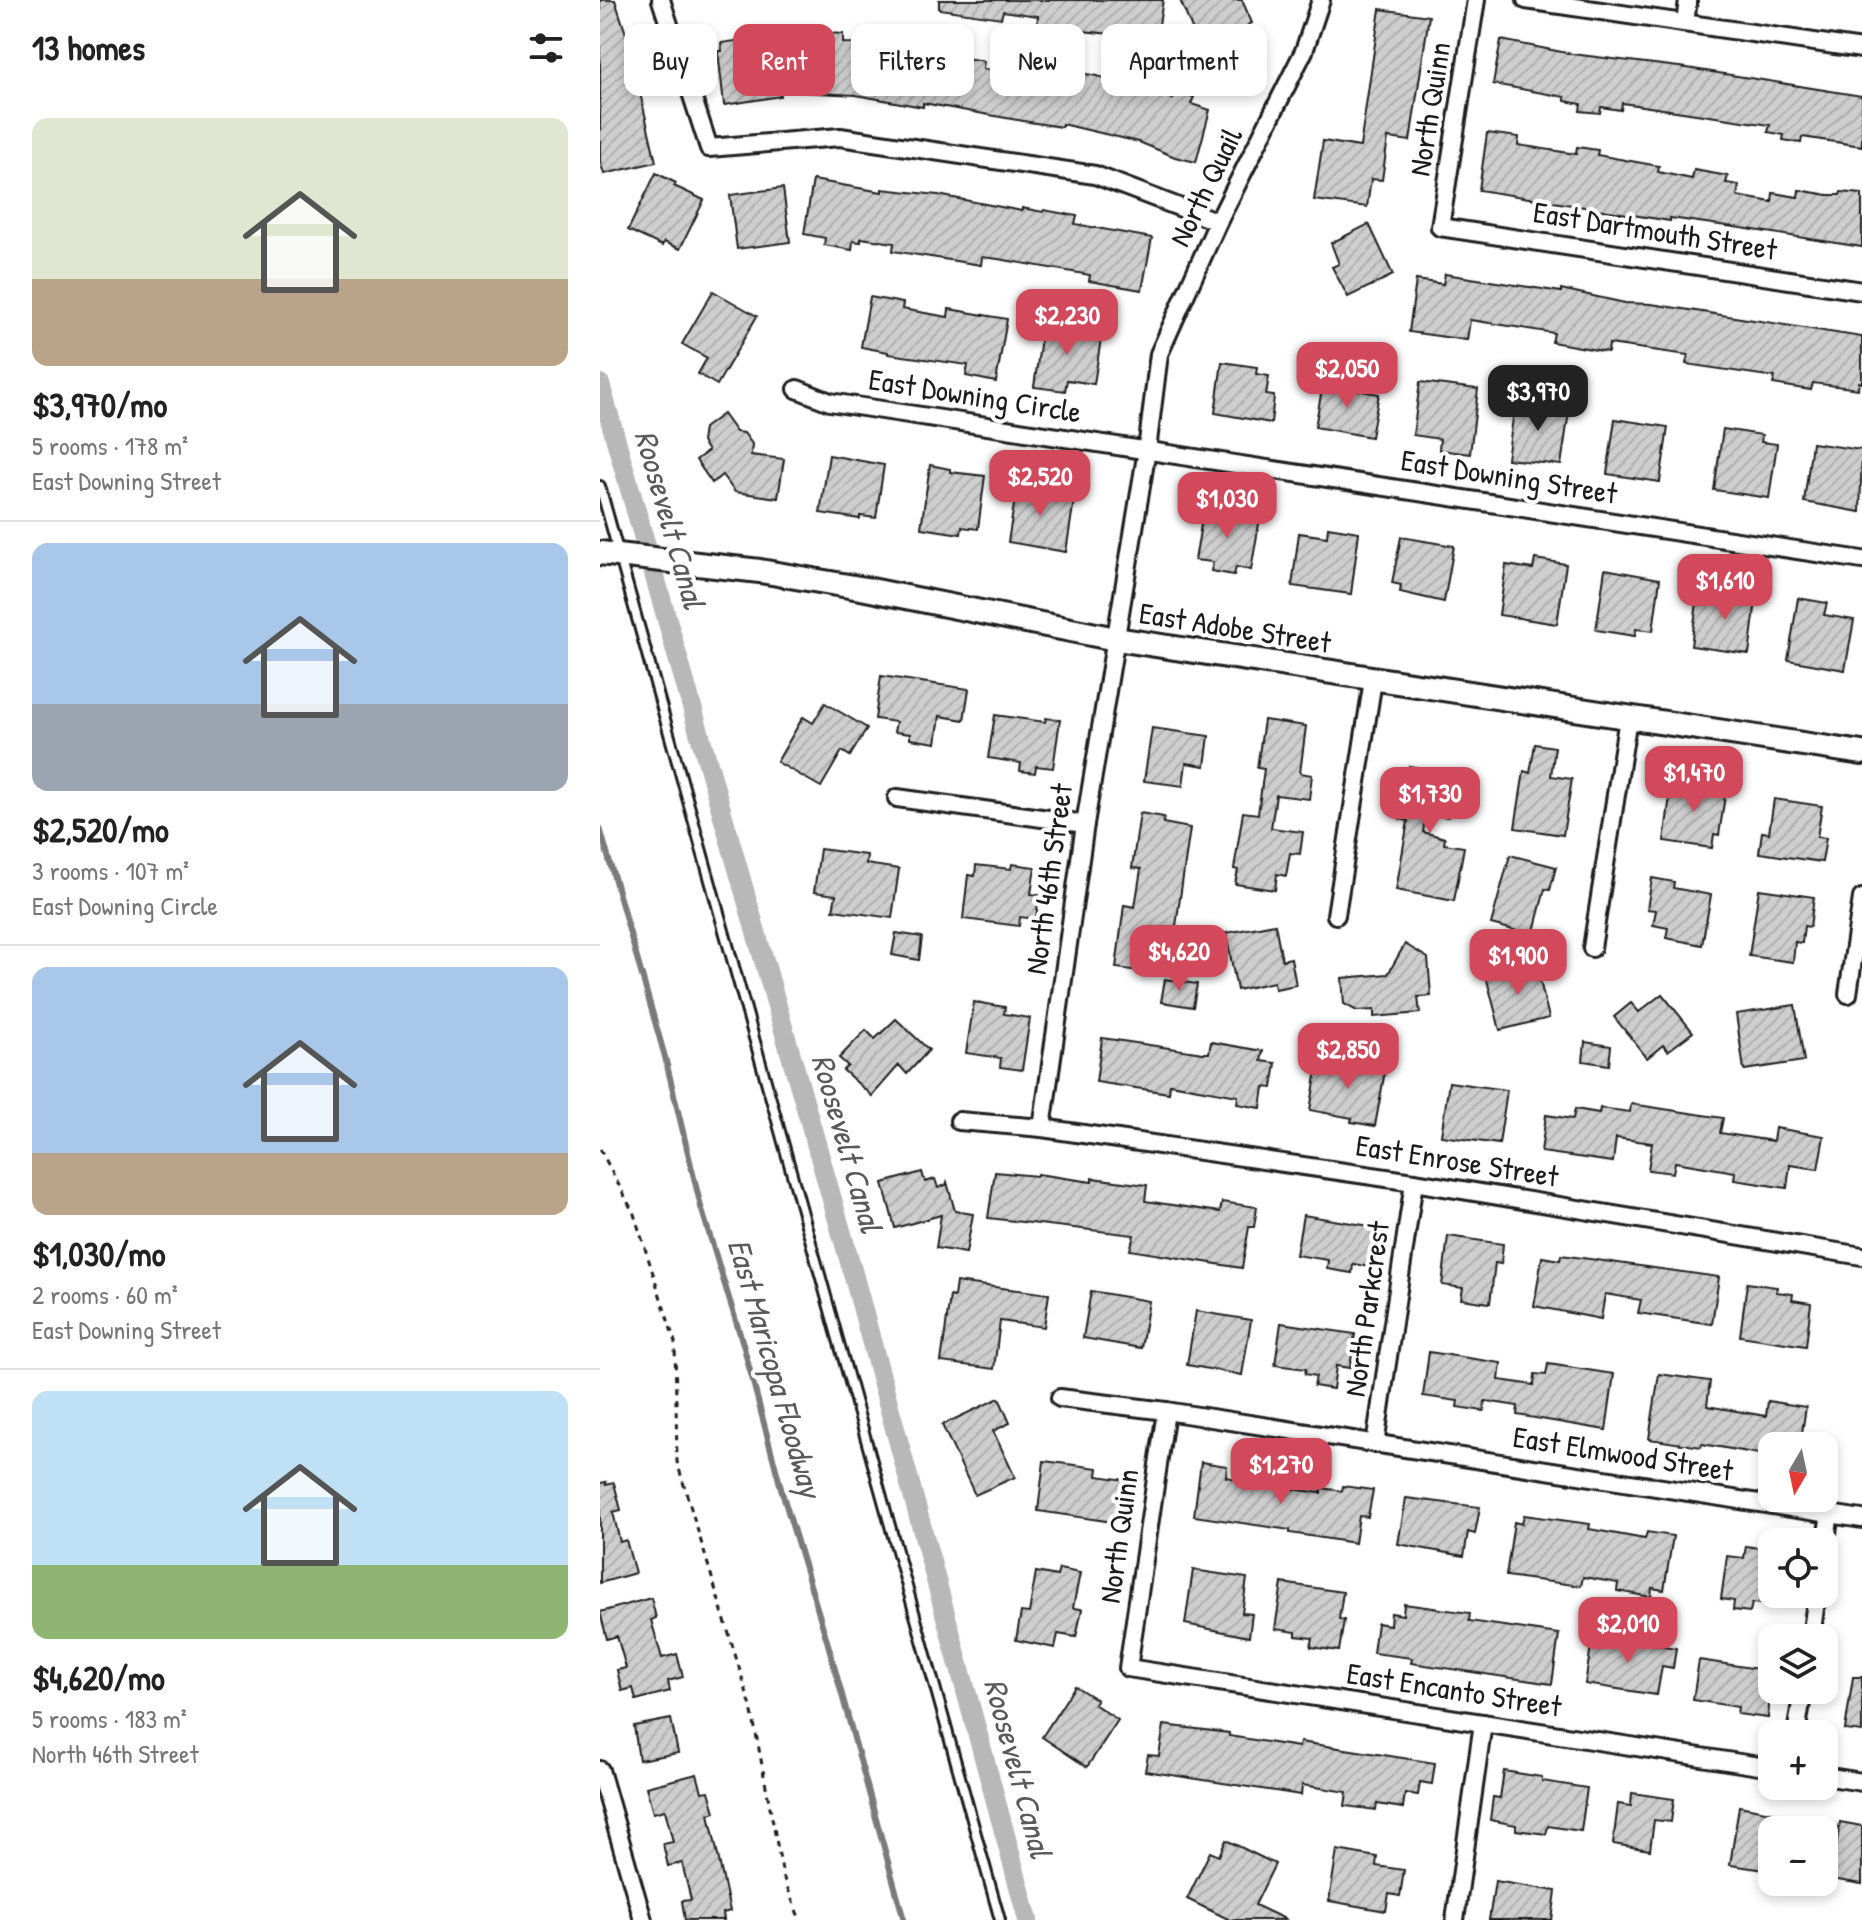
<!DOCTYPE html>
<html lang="en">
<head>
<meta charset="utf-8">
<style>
  :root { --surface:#fff; --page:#f6f6f6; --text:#222; --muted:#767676; --line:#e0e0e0; --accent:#d1495b }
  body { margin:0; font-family:"Patrick Hand",sans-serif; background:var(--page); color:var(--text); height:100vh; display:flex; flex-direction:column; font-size:30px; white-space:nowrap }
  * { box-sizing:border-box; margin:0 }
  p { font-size:26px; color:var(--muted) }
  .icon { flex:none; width:44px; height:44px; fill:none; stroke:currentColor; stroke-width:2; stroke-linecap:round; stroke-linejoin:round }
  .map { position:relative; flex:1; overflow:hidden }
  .side { display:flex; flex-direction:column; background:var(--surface); width:600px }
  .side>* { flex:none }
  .banner { position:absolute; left:24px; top:24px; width:760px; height:72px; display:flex; gap:16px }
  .needle { width:52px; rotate:189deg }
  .tools { position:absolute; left:1158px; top:1432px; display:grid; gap:16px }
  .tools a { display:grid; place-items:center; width:80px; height:80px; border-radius:16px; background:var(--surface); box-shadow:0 4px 12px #0003; font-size:40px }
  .price { position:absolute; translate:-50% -68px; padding:0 18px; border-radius:16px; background:var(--accent); color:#fff; font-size:26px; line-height:52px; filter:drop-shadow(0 2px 4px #0008) }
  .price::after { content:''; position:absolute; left:50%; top:48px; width:24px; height:18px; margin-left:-12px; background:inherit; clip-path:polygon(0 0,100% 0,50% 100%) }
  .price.selected { background:#222; color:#fff }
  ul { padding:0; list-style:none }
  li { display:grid; align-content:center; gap:16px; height:424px; padding:0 32px }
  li+li { border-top:2px solid var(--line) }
  li span { display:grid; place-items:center; height:248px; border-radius:16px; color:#555 }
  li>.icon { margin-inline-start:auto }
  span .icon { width:144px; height:144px; fill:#fffc; stroke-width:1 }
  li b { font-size:34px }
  h2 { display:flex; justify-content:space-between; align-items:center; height:96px; padding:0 32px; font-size:34px }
  .chip { padding:0 28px; border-radius:16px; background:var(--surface); box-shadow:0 4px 12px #0003; font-size:28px; line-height:72px }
  .chip.selected { background:var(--accent); color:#fff }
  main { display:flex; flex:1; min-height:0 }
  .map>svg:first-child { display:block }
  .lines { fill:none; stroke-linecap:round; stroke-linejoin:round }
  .stream { stroke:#7a7a7a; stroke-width:6 }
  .canal { stroke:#b8b8b8; stroke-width:20 }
  .building { fill:url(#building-hatch); stroke:#1c1c1c; stroke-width:2 }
  .lane-casing { stroke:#1c1c1c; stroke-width:14 }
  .street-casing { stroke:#1c1c1c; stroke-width:22 }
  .secondary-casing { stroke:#1c1c1c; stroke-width:28 }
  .path { stroke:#1c1c1c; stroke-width:3; stroke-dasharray:6 6; stroke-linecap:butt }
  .lane { stroke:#fff; stroke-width:8 }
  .street { stroke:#fff; stroke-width:16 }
  .secondary { stroke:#fff; stroke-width:22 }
  .labels { text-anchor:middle; stroke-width:8; stroke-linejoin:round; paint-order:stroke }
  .street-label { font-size:30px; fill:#1c1c1c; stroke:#fff }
  .water-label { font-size:32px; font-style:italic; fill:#5a5a5a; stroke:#fff }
</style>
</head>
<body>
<main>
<section class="side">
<h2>13 homes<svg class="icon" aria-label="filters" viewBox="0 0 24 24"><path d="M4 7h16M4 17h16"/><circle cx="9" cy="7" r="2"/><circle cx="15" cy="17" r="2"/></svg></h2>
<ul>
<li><span style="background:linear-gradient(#dfe7d0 65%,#b9a48a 0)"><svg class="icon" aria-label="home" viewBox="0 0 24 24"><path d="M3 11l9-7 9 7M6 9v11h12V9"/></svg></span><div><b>$3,970/mo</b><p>5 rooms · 178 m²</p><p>East Downing Street</p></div></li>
<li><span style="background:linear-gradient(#a9c7e8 65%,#9aa5b1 0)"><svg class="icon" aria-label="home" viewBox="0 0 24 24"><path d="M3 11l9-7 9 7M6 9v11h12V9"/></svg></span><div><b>$2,520/mo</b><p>3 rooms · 107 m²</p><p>East Downing Circle</p></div></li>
<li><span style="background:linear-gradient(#a9c7e8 75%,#b9a48a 0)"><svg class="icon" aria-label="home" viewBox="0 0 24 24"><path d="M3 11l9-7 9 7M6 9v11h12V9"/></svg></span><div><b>$1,030/mo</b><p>2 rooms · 60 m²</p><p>East Downing Street</p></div></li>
<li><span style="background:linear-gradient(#bfe0f5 70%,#8fb573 0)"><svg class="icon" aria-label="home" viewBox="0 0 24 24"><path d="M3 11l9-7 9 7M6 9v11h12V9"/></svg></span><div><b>$4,620/mo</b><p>5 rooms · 183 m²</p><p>North 46th Street</p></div></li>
</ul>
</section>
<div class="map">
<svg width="1262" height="1920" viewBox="0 0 1262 1920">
  <defs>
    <pattern id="building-hatch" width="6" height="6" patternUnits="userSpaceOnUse" patternTransform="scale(2)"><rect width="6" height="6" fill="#cecece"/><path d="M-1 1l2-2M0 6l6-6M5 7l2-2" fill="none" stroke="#b0b0b0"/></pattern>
  </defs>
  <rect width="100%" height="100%" fill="#fff"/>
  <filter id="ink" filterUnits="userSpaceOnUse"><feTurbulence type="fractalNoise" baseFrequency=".0125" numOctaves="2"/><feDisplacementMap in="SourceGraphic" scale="16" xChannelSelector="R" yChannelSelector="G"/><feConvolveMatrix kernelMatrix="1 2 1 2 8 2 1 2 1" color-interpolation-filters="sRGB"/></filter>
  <g filter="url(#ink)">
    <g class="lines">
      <polyline class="stream" points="0,828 65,1057 101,1207 143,1344 182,1492 228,1644 304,1920"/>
      <polyline class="canal" points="0,384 251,1266 428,1920"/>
    </g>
    <g class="building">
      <polygon points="0,0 15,0 27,37 56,162 4,174 0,161"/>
      <polygon points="339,0 563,0 555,49 518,43 519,35 437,26 438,16 403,11 401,18 339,9"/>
      <polygon points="580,0 642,0 652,23 648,25 651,33 618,47 615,40 599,46"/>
      <polygon points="780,9 829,16 810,141 788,138 782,180 771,179 767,207 714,200 723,141 760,147"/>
      <polygon points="206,32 243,34 243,43 284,44 384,61 383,69 414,72 415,64 492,75 544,87 543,89 573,99 576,92 594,97 591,104 610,110 596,162 575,157 539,142 462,124 462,127 429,122 323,103 323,107 256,95 199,92 202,42 206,43"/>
      <polygon points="156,38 158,45 174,44 181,96 124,105 118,51 122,51 121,43"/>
      <polygon points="901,40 972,54 1087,68 1262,96 1262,146 1202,137 1201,143 1183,140 1184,135 1168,132 1170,125 1022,103 1021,110 1001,107 1000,113 980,111 981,104 965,101 965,97 893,84"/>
      <polygon points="887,133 919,137 918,145 976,154 977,147 998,150 997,155 1059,166 1058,172 1092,179 1094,170 1128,176 1126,183 1139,185 1137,196 1172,202 1173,193 1198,197 1199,190 1228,195 1240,195 1241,192 1262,194 1262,247 1141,228 1070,218 1070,221 879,190"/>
      <polygon points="56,173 76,183 74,186 104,200 80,249 64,242 62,246 28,230"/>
      <polygon points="213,180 282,192 282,189 338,195 422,211 422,208 443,212 444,210 477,216 475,224 552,238 542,290 489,281 490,275 398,259 382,257 381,265 293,251 294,243 261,238 261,242 253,241 252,250 224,245 225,238 204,234"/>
      <polygon points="183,188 190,242 137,249 130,195"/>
      <polygon points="769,224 793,275 748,297 732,267 739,264 731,243"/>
      <polygon points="845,274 961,292 961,289 1025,303 1051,304 1262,337 1262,383 1259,382 1258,389 1213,383 1211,390 1173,384 1175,377 1086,364 1088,355 1009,344 1008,352 952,342 954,333 870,320 867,340 809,332 816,280 843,284"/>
      <polygon points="113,291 157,316 117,385 98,374 107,358 82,344"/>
      <polygon points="270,297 303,303 302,309 348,317 349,309 407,319 396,382 366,376 368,365 288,354 288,352 261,347"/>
      <polygon points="443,324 502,332 494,384 467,380 465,391 434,387"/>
      <polygon points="622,362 657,367 656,374 669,376 666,395 674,396 671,423 615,413"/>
      <polygon points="820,382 878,389 870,454 839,450 840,439 813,435"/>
      <polygon points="723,384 779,394 771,437 715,427"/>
      <polygon points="916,398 955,404 954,410 969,412 961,465 907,459"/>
      <polygon points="123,414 136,432 144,433 152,444 151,455 184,459 178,498 135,492 122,475 112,483 96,460 108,451 102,442 104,428"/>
      <polygon points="1015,419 1068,427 1060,482 1007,474"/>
      <polygon points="1123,429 1162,435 1161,442 1177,444 1169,498 1114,490"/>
      <polygon points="1212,443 1262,450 1260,512 1204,502"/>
      <polygon points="229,455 284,465 276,518 260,516 260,519 220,513"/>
      <polygon points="330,465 350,469 350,472 385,476 378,529 362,527 361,534 321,528"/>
      <polygon points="418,480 449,485 447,495 474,500 466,552 408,542"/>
      <polygon points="604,507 660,518 651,570 636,567 634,575 611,571 613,562 595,560"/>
      <polygon points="728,527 759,532 751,594 692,586 699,533 727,537"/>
      <polygon points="801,537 854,546 844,602 800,592 801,585 792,583"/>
      <polygon points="935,559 966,564 957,624 899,615 906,565 933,569"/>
      <polygon points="1005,569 1060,579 1053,631 1036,629 1035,636 996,630"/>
      <polygon points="1126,588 1157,593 1149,654 1091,646 1098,595 1125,599"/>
      <polygon points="1198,598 1227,603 1224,615 1254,620 1245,670 1188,660"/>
      <polygon points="281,676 369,689 364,720 340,716 336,743 310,739 310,734 294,732 296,722 275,719"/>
      <polygon points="225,703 267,728 250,756 242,751 221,787 177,762 203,717 213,723"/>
      <polygon points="395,715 445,722 446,718 460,720 453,768 436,766 435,773 420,771 421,763 388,758"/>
      <polygon points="664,720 706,726 700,773 712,775 709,799 676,795 671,828 703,832 700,854 690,853 686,876 677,874 675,890 635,884 638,870 634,869 643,812 658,814 664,769 657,768"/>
      <polygon points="552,728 609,736 605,766 586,763 583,786 544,781"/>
      <polygon points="935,744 955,747 951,776 972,779 963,835 915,828 924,771 930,773"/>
      <polygon points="809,766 865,776 860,807 850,805 848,817 826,814 823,832 845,838 844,844 864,847 854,901 796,890 808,821 800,819"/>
      <polygon points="1072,781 1126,789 1119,835 1114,834 1112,848 1064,841"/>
      <polygon points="1174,799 1222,806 1217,837 1226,838 1222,862 1159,853 1162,832 1169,833"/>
      <polygon points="540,813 564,817 563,823 590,828 569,975 516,968 524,905 535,907 541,869 532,868"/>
      <polygon points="220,849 267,855 266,864 299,869 292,918 233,910 236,895 214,892"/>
      <polygon points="910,855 956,867 950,890 945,889 933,935 891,924"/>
      <polygon points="412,864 435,867 431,894 439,895 436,919 420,917 419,926 363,919 368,875 375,876 376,865 411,869"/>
      <polygon points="1052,878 1074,882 1073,888 1111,895 1102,945 1066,938 1068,928 1053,925 1056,910 1047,909"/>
      <polygon points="1159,889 1214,897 1210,927 1204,926 1202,943 1195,942 1193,962 1149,956"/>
      <polygon points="675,924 682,960 691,958 696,985 675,989 674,982 637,990 626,933"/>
      <polygon points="296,933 322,937 319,960 292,955"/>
      <polygon points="805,944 828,958 831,996 818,997 820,1013 774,1017 774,1010 757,1011 744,1004 742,978 788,974"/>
      <polygon points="936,964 949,1018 900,1030 886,976"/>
      <polygon points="565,979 597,984 593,1007 561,1002"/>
      <polygon points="1062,994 1093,1032 1068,1051 1063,1045 1047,1058 1014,1017 1031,1003 1039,1012"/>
      <polygon points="374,1002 405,1007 404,1014 430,1018 422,1070 400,1067 401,1058 366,1053"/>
      <polygon points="1195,1005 1204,1061 1144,1070 1136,1014"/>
      <polygon points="296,1019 329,1050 307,1074 299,1065 272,1096 243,1070 248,1066 239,1058 266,1030 275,1039"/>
      <polygon points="502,1038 603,1053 609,1053 611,1042 663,1051 661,1061 676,1063 672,1088 664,1087 661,1108 637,1104 638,1096 570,1084 569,1093 496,1082"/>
      <polygon points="985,1042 1011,1046 1009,1065 983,1061"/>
      <polygon points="719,1059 785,1071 775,1126 751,1122 752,1118 710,1110"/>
      <polygon points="849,1082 907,1090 899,1144 841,1136"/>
      <polygon points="1031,1104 1123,1118 1120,1133 1173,1141 1175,1128 1224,1136 1218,1169 1190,1165 1187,1188 1134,1180 1135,1172 1075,1162 1073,1173 1048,1170 1052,1143 1016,1138 1013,1162 941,1152 946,1115 973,1119 975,1109 999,1113 1000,1108 1030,1112"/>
      <polygon points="322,1172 325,1182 335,1179 338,1188 346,1185 347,1182 355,1211 373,1214 366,1253 336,1248 341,1215 295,1228 283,1183"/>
      <polygon points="395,1172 437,1176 437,1174 492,1182 492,1178 547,1185 545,1201 620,1212 622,1202 657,1207 654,1227 649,1227 642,1268 530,1250 534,1235 388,1218"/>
      <polygon points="703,1215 776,1227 770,1267 753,1264 752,1273 727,1269 728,1260 696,1255"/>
      <polygon points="848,1236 903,1244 901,1264 895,1263 890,1303 861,1299 863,1288 842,1285"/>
      <polygon points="961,1255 1119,1277 1112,1324 1038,1313 1041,1300 1005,1294 1001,1319 934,1306 942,1257 960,1260"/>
      <polygon points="356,1282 449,1294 444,1327 400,1321 394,1369 341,1362 350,1296 354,1297"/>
      <polygon points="1147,1283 1177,1287 1176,1292 1193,1294 1192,1300 1211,1303 1206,1346 1140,1336"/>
      <polygon points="491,1291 549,1301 541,1348 483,1338"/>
      <polygon points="596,1311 651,1320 642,1375 587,1365"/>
      <polygon points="681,1323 755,1334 750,1368 736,1366 733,1389 714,1386 716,1376 705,1374 706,1369 675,1365"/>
      <polygon points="829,1352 901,1363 899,1380 934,1385 935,1374 946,1375 948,1364 1014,1374 1006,1430 917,1415 918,1406 885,1401 884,1411 857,1407 858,1401 823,1396"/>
      <polygon points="1059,1374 1110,1381 1107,1406 1166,1416 1168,1401 1206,1407 1200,1446 1166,1446 1165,1455 1102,1444 1101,1447 1049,1439"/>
      <polygon points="399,1398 410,1423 393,1431 415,1477 375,1495 342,1425"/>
      <polygon points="444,1461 498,1468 497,1476 526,1480 520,1523 438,1511"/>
      <polygon points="601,1462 627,1466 626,1477 673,1486 721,1493 721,1488 742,1491 743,1486 773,1490 768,1517 759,1516 755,1543 690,1533 690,1530 594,1516"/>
      <polygon points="6,1482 6,1485 14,1483 21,1510 13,1512 20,1542 26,1540 35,1573 0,1583 0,1483"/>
      <polygon points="806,1498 880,1507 875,1534 868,1532 864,1556 798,1544"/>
      <polygon points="924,1515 990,1524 989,1529 1045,1539 1047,1532 1073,1536 1064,1590 1052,1588 1051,1597 1017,1591 1018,1583 983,1577 981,1586 906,1576 914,1522 922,1524"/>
      <polygon points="1146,1546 1172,1550 1170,1605 1152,1603 1150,1612 1133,1610 1134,1601 1121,1599 1127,1556 1144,1558"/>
      <polygon points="459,1569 480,1573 473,1608 482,1609 476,1637 458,1634 455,1648 416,1640 421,1612 429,1613 436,1572 457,1576"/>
      <polygon points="593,1570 647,1578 642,1613 652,1614 649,1637 585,1624"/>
      <polygon points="682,1583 743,1592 739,1619 744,1620 739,1651 711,1647 713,1638 696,1636 696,1632 675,1629"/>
      <polygon points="51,1598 56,1618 51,1620 62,1658 77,1654 83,1677 68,1681 70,1691 36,1700 33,1688 22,1691 17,1670 26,1668 17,1636 7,1639 0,1612"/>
      <polygon points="804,1604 870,1613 869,1621 959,1634 952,1684 811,1663 812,1658 773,1653 777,1623 790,1625 791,1613 803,1615"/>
      <polygon points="1016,1638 1076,1648 1073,1668 1062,1666 1057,1695 985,1684 992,1640 1015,1644"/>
      <polygon points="1099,1660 1172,1671 1168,1718 1137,1714 1138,1707 1093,1700"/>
      <polygon points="1253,1677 1262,1677 1262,1732 1245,1730"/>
      <polygon points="475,1686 497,1700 494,1704 518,1720 487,1767 442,1737"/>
      <polygon points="71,1719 78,1753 39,1760 34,1726"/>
      <polygon points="564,1725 629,1733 629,1736 699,1747 700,1742 835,1763 832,1784 820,1782 818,1795 805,1793 803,1808 777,1804 776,1810 745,1806 747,1792 702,1785 701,1795 545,1771 548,1755 559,1756"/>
      <polygon points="904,1771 942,1777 942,1781 987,1788 981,1831 948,1826 946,1834 916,1830 916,1825 890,1820 893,1797 900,1798"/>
      <polygon points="97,1774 102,1792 109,1791 115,1812 109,1814 130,1911 123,1913 124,1920 85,1920 82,1901 91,1900 82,1863 68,1866 63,1844 73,1842 65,1810 53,1813 46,1787"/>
      <polygon points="1032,1793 1074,1799 1071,1822 1054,1820 1050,1850 1013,1844 1018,1804 1031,1806"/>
      <polygon points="1139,1806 1192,1816 1190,1830 1172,1830 1172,1871 1130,1865"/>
      <polygon points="1240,1822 1262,1826 1262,1884 1231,1879"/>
      <polygon points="626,1840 675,1864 655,1905 687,1920 630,1920 587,1899 610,1852 619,1856"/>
      <polygon points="737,1850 777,1857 776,1866 804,1870 800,1896 789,1894 786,1911 729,1901"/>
      <polygon points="895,1881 956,1891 952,1920 889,1920"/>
    </g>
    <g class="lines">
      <defs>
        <polyline id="lane" points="0,486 400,1920"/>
        <g id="street">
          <polyline points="61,0 109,148 240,137 495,175 618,222"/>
          <polyline points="876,0 840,227 1262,291"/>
          <polyline points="926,0 1262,49"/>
          <polyline points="1085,23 1088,0"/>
          <polyline points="197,389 230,402 1262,560"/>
          <polyline points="297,798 485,824"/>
          <polyline points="736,915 773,680"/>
          <polyline points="992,948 1028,718"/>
          <polyline points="1248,994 1262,898"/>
          <polyline points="359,1121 442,1128 814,1182 1262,1256"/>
          <polyline points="442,1128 485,824 547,450 559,354 618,222 704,51 721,0"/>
          <polyline points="460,1398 566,1411 1262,1519"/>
          <polyline points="566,1411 528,1668 1172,1768"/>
          <polyline points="775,1444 814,1182"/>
          <polyline points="1224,1551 1230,1514"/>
          <polyline points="1211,1638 1217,1594"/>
          <polyline points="1196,1734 1203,1690"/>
          <polyline points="0,1770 43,1920"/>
          <polyline points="1224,1776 1262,1782"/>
          <polyline points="855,1920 883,1723"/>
        </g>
        <polyline id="secondary" points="0,553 160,571 266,589 516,639 1262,753"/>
      </defs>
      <use href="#lane" class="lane-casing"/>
      <use href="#street" class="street-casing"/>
      <use href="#secondary" class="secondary-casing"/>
      <polyline class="path" points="0,1149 34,1214 75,1342 77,1462 151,1707 183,1876 200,1920"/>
      <use href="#lane" class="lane"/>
      <use href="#street" class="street"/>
      <use href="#secondary" class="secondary"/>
    </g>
  </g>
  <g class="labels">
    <g class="street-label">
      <text transform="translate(830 109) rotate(-81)" y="10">North Quinn</text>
      <text transform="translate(606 187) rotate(-64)" y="10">North Quail</text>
      <text transform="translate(1055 231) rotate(9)" y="10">East Dartmouth Street</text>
      <text transform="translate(375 396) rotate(9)" y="10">East Downing Circle</text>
      <text transform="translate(909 477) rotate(9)" y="10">East Downing Street</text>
      <text transform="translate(635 628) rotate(9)" y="10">East Adobe Street</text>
      <text transform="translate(449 879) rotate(-82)" y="10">North 46th Street</text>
      <text transform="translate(857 1161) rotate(9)" y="10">East Enrose Street</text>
      <text transform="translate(767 1309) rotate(-82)" y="10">North Parkcrest</text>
      <text transform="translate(1023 1454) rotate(9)" y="10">East Elmwood Street</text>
      <text transform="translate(519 1536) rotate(-82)" y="10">North Quinn</text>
      <text transform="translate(854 1690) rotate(9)" y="10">East Encanto Street</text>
    </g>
    <g class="water-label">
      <text transform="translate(70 519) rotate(74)" y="11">Roosevelt Canal</text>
      <text transform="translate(247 1143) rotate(74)" y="11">Roosevelt Canal</text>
      <text transform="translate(175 1368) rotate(74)" y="11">East Maricopa Floodway</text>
      <text transform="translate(418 1768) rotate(75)" y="11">Roosevelt Canal</text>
    </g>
  </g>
</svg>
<div class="tools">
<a><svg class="needle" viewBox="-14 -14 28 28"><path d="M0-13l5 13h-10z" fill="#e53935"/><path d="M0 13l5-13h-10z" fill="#767676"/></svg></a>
<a><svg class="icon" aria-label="locate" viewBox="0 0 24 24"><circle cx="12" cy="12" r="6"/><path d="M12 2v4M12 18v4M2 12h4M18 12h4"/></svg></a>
<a><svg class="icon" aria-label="layers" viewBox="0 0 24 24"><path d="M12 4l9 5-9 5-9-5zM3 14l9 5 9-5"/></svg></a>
<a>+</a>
<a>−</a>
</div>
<b class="price" style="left:467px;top:357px">$2,230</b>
<b class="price" style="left:747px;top:410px">$2,050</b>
<b class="price selected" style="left:938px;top:433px">$3,970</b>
<b class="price" style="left:440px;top:518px">$2,520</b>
<b class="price" style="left:627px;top:540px">$1,030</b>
<b class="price" style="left:1125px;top:622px">$1,610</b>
<b class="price" style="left:1094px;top:814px">$1,470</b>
<b class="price" style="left:830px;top:835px">$1,730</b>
<b class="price" style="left:579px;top:993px">$4,620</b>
<b class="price" style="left:918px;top:997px">$1,900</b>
<b class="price" style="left:748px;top:1091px">$2,850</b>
<b class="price" style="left:681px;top:1506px">$1,270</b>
<b class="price" style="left:1028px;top:1665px">$2,010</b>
<div class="banner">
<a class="chip">Buy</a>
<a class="chip selected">Rent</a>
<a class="chip">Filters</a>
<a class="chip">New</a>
<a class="chip">Apartment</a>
</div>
</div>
</main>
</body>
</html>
